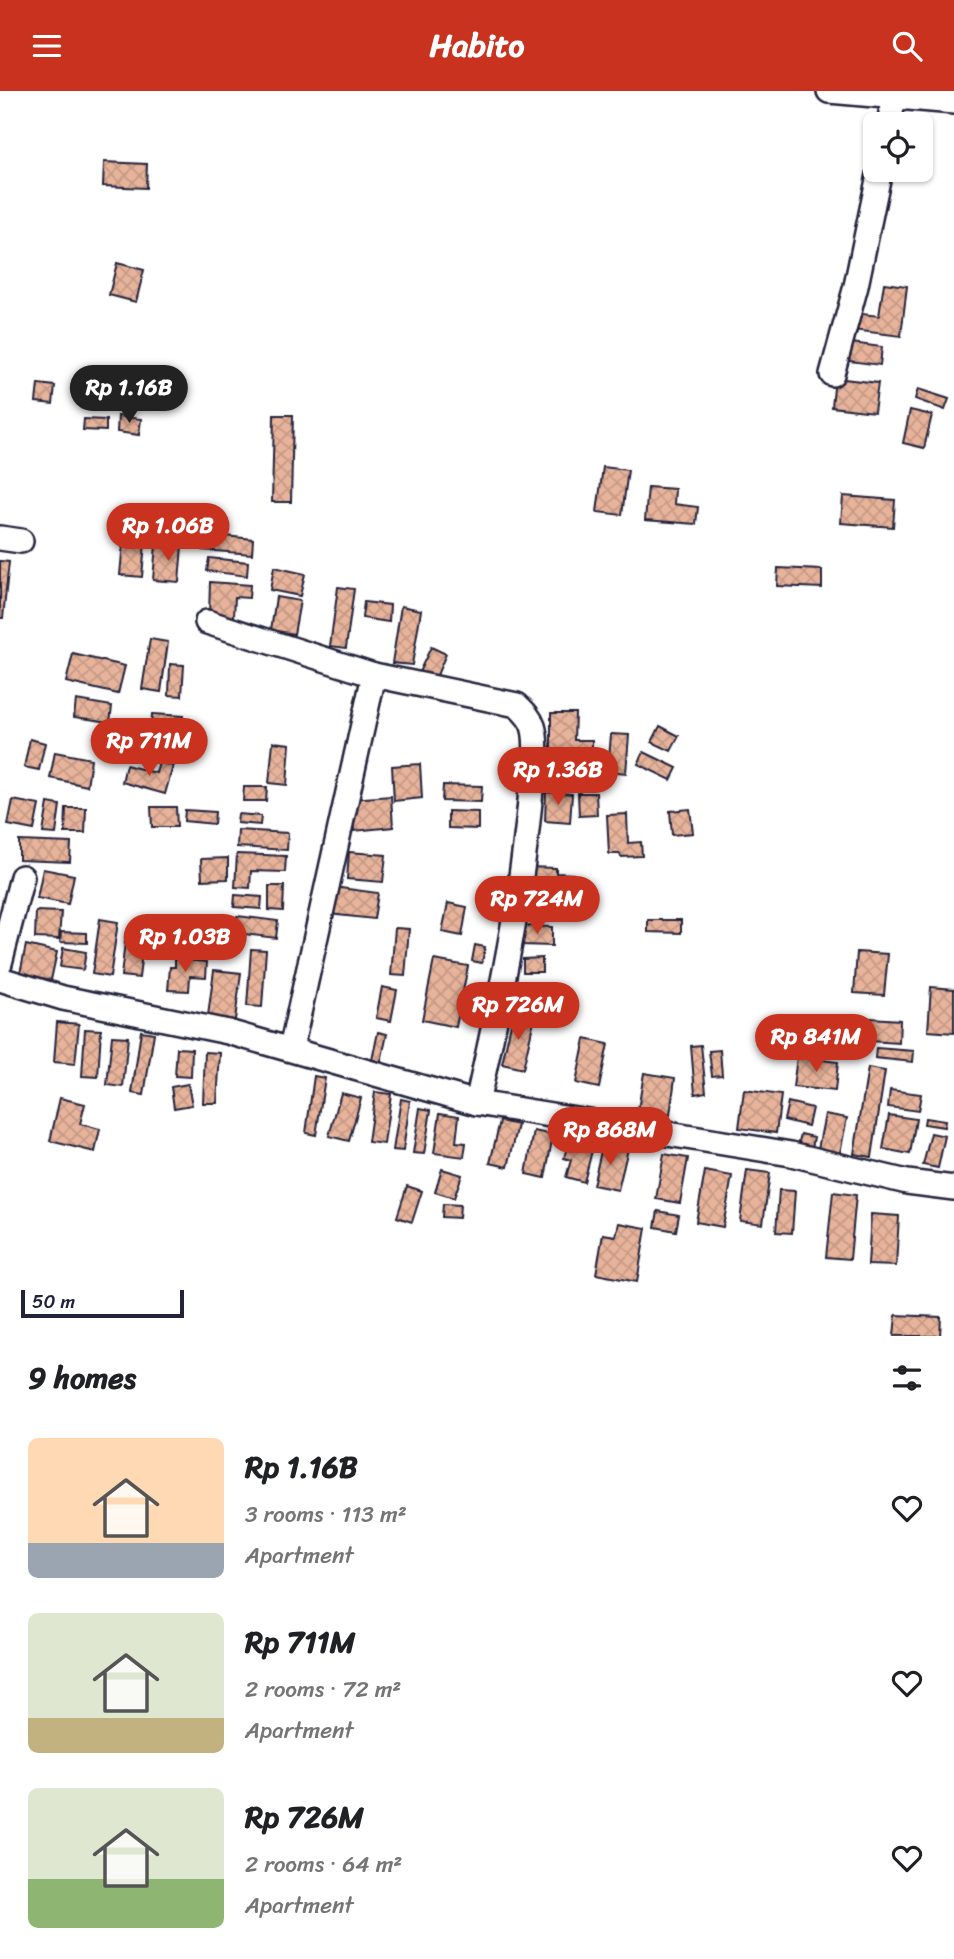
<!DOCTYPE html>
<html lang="en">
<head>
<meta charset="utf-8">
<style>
  :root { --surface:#fff; --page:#f2f2f2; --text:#202124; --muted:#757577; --accent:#c8321e }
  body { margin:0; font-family:Sriracha,sans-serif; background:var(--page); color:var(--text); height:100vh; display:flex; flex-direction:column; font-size:26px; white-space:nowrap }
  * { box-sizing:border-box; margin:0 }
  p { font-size:23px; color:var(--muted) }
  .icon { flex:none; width:38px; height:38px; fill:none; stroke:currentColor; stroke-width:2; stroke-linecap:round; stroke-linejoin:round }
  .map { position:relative; height:1245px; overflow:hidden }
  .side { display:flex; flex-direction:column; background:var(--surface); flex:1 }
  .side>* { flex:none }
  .controls { position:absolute; left:863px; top:21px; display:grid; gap:14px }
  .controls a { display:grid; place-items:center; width:70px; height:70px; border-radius:10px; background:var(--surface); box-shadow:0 2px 5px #0004; font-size:35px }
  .scale { position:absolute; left:21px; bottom:18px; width:163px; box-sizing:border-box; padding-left:7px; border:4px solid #22223b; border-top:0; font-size:19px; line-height:24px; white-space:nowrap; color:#22223b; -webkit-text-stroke:5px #fff; paint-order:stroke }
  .price { position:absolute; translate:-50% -60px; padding:0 16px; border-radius:24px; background:var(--accent); color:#fff; font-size:23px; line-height:46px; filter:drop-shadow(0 2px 4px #0008) }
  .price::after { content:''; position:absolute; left:50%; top:42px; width:21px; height:16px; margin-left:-10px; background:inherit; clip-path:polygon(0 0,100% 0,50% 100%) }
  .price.selected { background:#222; color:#fff }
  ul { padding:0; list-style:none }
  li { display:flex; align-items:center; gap:21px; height:175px; padding:0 28px }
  li span { display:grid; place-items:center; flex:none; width:196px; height:140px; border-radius:10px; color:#555 }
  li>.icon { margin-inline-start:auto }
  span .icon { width:84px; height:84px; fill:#fffc; stroke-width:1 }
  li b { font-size:30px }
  h2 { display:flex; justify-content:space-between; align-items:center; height:84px; padding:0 28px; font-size:30px }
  header { display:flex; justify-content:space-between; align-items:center; height:91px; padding:0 28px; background:var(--accent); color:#fff; font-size:32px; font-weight:800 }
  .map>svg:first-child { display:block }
  .building { fill:url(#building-cross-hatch); stroke:#22223b; stroke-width:2 }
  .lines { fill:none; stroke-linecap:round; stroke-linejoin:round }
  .street-casing { stroke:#22223b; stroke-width:28 }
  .street { stroke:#fff; stroke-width:23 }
</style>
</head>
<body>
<header><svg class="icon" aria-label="menu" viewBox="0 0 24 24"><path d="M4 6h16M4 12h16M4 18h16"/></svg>Habito<svg class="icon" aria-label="search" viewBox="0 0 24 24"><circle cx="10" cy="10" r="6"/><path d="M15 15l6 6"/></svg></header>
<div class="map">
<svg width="954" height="1245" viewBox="0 0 954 1245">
  <defs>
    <pattern id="building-cross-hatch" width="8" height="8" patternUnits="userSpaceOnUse" patternTransform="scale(1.75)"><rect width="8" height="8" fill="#e7b39a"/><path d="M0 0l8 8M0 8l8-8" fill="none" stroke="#c69a86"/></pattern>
  </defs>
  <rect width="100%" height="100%" fill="#fff"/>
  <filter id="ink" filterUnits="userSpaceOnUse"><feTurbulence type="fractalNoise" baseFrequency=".0143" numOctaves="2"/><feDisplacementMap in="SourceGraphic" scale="14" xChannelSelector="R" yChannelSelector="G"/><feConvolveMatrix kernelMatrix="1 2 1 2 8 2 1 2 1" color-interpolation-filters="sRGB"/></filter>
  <g filter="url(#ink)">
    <g class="building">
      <polygon points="104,71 147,73 146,97 103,95"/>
      <polygon points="117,172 144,179 136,211 109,204"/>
      <polygon points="884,192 907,195 901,245 852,239 854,222 879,225"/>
      <polygon points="844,251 882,256 880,274 841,269"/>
      <polygon points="835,287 878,292 874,321 832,316"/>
      <polygon points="38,293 55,295 53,313 36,311"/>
      <polygon points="918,298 949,308 945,319 915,308"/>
      <polygon points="84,300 111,304 109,320 81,317"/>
      <polygon points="910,319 932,324 924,357 903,352"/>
      <polygon points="274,324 293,324 291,411 272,411"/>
      <polygon points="118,325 141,328 139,344 117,341"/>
      <polygon points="84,328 106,329 106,340 83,339"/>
      <polygon points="603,376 628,379 622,424 597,421"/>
      <polygon points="648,396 675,398 674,413 698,416 696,433 645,429"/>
      <polygon points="843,405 895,409 893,436 841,432"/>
      <polygon points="138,421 186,426 185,443 137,438"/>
      <polygon points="204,443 253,448 252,463 202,459"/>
      <polygon points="123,451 145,452 142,486 120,484"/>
      <polygon points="156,453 182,455 179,491 153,489"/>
      <polygon points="209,467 248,471 247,485 207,480"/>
      <polygon points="0,470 9,471 3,527 0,527"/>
      <polygon points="274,476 305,483 300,505 270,499"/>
      <polygon points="778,477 822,479 822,497 777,495"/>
      <polygon points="210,491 250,494 249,507 235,506 234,526 209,524"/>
      <polygon points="338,496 354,498 346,557 330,555"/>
      <polygon points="276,506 300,510 294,543 271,539"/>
      <polygon points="364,511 390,514 389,531 362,527"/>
      <polygon points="401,515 421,519 412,574 392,572"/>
      <polygon points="150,548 168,551 161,601 142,598"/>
      <polygon points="431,556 446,563 435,589 419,581"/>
      <polygon points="73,563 125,575 118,603 66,591"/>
      <polygon points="170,573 184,574 182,605 169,604"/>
      <polygon points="76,609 112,615 110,631 74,626"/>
      <polygon points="551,622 575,622 574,649 592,649 592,665 551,665"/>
      <polygon points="152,623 183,625 180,667 148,664"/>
      <polygon points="660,635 679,645 671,660 652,651"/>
      <polygon points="611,643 629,644 626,682 608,680"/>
      <polygon points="30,648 45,652 39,679 24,676"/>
      <polygon points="273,651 290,653 287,694 269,692"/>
      <polygon points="55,661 91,668 87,695 50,687"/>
      <polygon points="644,661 677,677 671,689 638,673"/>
      <polygon points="587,669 588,680 548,683 548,672"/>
      <polygon points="159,671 173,675 165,703 122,691 126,674 156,682"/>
      <polygon points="420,673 422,707 394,710 392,675"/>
      <polygon points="443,694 482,695 481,711 442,710"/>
      <polygon points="244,696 267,696 266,710 243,710"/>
      <polygon points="546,701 572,703 570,732 545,730"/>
      <polygon points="578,702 596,702 597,724 579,725"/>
      <polygon points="391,705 393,736 354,740 351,708"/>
      <polygon points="13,709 39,714 34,739 8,734"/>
      <polygon points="48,712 60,714 56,743 43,742"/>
      <polygon points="151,716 176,716 177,736 152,736"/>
      <polygon points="66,717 86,717 85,742 65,742"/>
      <polygon points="690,718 693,742 672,744 670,720"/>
      <polygon points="185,719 215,721 214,733 184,730"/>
      <polygon points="448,720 478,721 478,738 448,737"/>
      <polygon points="238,723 261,725 260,734 237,732"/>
      <polygon points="627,723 628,752 641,751 642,765 621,766 620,763 609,763 607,724"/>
      <polygon points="238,739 288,742 287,759 237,756"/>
      <polygon points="19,750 71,752 70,771 19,769"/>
      <polygon points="349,761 386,764 383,791 347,788"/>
      <polygon points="237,763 286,765 285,781 251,780 250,797 235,796"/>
      <polygon points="228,767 228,788 202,789 201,768"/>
      <polygon points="527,776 556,777 556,782 573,783 572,820 543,819 543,792 526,791"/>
      <polygon points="43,778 74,784 68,813 37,807"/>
      <polygon points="269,795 284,795 283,820 269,819"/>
      <polygon points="333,796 378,802 374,828 329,823"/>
      <polygon points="235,804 262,806 261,818 234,816"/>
      <polygon points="448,812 467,816 462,845 442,841"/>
      <polygon points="36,820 61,821 59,848 35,847"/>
      <polygon points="237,825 278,830 276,847 235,842"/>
      <polygon points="100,828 118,831 110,886 92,883"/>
      <polygon points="648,829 681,829 681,842 648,841"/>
      <polygon points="522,835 552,836 552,855 521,854"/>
      <polygon points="395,837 409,838 405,885 391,884"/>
      <polygon points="61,841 87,842 87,852 60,851"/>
      <polygon points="126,842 144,844 139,887 121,885"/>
      <polygon points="179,848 230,854 228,866 177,860"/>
      <polygon points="26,854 57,861 51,889 20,882"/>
      <polygon points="475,854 485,856 482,872 472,870"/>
      <polygon points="63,857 86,861 83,879 60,876"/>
      <polygon points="251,858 266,859 262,916 247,915"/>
      <polygon points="857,861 888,863 884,904 854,902"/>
      <polygon points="542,867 542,881 523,881 523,868"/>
      <polygon points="175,868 207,871 206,886 190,885 189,900 168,899 170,876 175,876"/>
      <polygon points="434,869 468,875 456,936 422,929"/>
      <polygon points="214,879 241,882 235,929 208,925"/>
      <polygon points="382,896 397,899 391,930 376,927"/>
      <polygon points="931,896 954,898 954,942 928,940"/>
      <polygon points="513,924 534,929 523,978 502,973"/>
      <polygon points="870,927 900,929 899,952 869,950"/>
      <polygon points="57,931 79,933 75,973 54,971"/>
      <polygon points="85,938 101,939 98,986 82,985"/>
      <polygon points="141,940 154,942 144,1004 132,1002"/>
      <polygon points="378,941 387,943 381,971 372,969"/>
      <polygon points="112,945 128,946 123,996 107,994"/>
      <polygon points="585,948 608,953 599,997 576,992"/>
      <polygon points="701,954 706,1001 695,1003 691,955"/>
      <polygon points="177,957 192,958 191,986 175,985"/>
      <polygon points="876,957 914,960 913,971 875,967"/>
      <polygon points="720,959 722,984 712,985 709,960"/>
      <polygon points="205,961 220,962 217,1012 203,1012"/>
      <polygon points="797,966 838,971 835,1000 793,996"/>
      <polygon points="868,977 885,980 872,1066 854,1063"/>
      <polygon points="644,982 675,987 670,1024 638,1019"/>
      <polygon points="314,985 325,987 316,1044 306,1042"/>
      <polygon points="188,993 192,1014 174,1017 171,996"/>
      <polygon points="744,999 781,1004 776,1042 739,1037"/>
      <polygon points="890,999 921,1003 918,1020 888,1016"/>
      <polygon points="375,1001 391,1003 384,1053 368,1051"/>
      <polygon points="341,1002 361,1007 349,1050 329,1045"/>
      <polygon points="60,1007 85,1013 80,1033 100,1038 95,1061 50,1050"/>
      <polygon points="401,1008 410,1010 403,1060 393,1059"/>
      <polygon points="788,1011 812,1017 808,1035 784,1029"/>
      <polygon points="420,1017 431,1019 424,1063 413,1062"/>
      <polygon points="440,1022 459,1025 456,1051 466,1052 464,1066 434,1062"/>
      <polygon points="825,1023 847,1027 840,1062 818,1058"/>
      <polygon points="889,1024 916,1028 910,1063 883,1058"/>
      <polygon points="925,1027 945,1030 944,1036 924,1033"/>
      <polygon points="500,1030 518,1034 508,1076 490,1072"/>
      <polygon points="534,1040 553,1044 545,1087 526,1083"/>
      <polygon points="571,1041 595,1048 584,1091 566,1086 571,1069 564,1067"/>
      <polygon points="931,1042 945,1045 938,1077 923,1074"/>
      <polygon points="801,1043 814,1046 812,1057 798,1054"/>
      <polygon points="603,1052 628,1058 618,1099 593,1094"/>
      <polygon points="664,1063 688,1067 680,1112 656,1108"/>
      <polygon points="442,1078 462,1084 454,1107 435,1101"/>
      <polygon points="747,1079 770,1082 763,1133 740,1130"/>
      <polygon points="705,1080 732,1085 723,1136 696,1131"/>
      <polygon points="407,1095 422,1100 412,1131 397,1126"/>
      <polygon points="779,1099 795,1100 792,1142 776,1141"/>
      <polygon points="833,1101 856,1104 850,1168 826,1166"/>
      <polygon points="443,1113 460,1114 459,1127 442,1126"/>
      <polygon points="658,1120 679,1124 676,1140 655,1136"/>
      <polygon points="871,1123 899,1125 896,1175 868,1174"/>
      <polygon points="619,1132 646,1137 637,1191 596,1183 603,1143 616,1145"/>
      <polygon points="896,1224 941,1226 940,1245 894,1245"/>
    </g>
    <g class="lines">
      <defs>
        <g id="street">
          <polyline points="829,0 954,11"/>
          <polyline points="889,33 894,6"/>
          <polyline points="832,283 856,195 880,79"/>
          <polyline points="0,447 21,450"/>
          <polyline points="207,531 374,584 291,958"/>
          <path d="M374,584L517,614C523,620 530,626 533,635C539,654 533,680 531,699C522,805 500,909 477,1012"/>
          <polyline points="0,872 22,786"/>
          <polyline points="0,888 63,907 228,941 477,1012 791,1063 907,1091 954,1097"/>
        </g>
      </defs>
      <use href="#street" class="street-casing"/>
      <use href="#street" class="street"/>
    </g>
  </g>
</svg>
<div class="controls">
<a><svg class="icon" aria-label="locate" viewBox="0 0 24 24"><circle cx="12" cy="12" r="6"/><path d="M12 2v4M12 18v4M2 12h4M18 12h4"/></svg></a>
</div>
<div class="scale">50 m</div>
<b class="price selected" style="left:129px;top:334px">Rp 1.16B</b>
<b class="price" style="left:168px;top:472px">Rp 1.06B</b>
<b class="price" style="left:149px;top:687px">Rp 711M</b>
<b class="price" style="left:558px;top:716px">Rp 1.36B</b>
<b class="price" style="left:537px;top:845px">Rp 724M</b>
<b class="price" style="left:185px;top:883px">Rp 1.03B</b>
<b class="price" style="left:518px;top:951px">Rp 726M</b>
<b class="price" style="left:816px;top:983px">Rp 841M</b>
<b class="price" style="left:610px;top:1076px">Rp 868M</b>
</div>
<section class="side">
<h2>9 homes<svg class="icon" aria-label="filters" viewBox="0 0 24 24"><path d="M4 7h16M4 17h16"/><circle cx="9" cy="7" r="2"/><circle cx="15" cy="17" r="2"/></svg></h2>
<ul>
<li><span style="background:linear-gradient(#ffd9b3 75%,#9aa5b1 0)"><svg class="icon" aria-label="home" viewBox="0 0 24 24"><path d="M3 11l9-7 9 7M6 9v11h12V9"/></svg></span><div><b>Rp 1.16B</b><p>3 rooms · 113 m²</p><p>Apartment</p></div><svg class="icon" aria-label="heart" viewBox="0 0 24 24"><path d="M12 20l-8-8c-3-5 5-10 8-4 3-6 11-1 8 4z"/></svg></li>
<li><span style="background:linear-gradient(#dfe7d0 75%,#c2b280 0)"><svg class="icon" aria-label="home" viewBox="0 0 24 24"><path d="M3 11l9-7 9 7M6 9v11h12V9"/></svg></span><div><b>Rp 711M</b><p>2 rooms · 72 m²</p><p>Apartment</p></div><svg class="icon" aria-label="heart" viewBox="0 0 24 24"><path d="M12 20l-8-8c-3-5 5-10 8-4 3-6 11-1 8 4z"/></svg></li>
<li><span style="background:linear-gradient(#dfe7d0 65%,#8fb573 0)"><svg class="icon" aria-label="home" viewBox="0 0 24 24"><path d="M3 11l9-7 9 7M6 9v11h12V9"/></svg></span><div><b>Rp 726M</b><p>2 rooms · 64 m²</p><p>Apartment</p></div><svg class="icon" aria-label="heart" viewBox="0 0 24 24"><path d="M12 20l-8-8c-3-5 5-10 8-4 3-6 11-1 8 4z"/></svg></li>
</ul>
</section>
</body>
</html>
